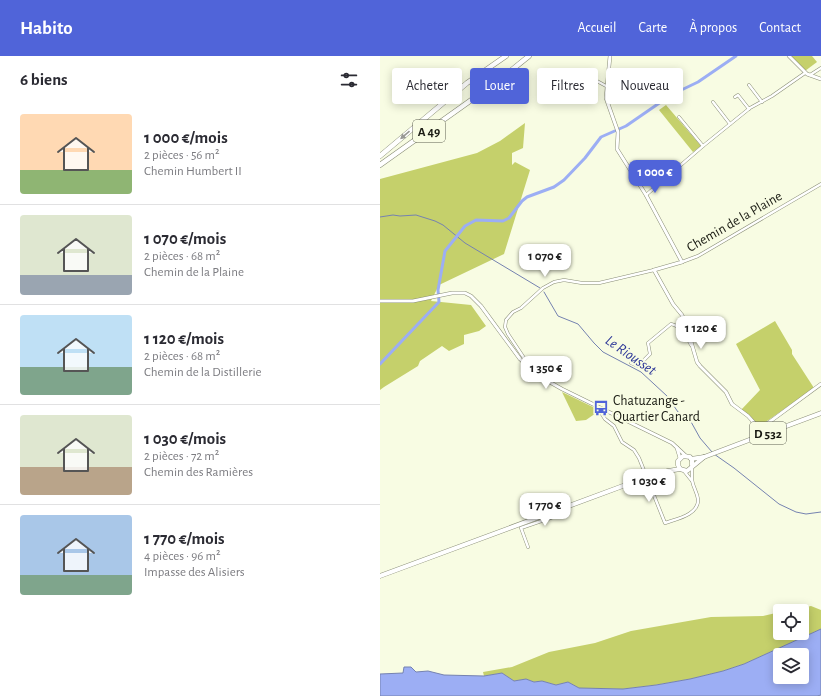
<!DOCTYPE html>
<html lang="fr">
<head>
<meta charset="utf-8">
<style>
  :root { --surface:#fff; --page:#f7f7f7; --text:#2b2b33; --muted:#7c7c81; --line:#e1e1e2; --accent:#5064d9 }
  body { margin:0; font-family:"Alegreya Sans",sans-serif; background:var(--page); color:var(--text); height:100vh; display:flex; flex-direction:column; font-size:15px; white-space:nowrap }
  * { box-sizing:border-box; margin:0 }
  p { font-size:13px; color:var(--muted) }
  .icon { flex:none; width:22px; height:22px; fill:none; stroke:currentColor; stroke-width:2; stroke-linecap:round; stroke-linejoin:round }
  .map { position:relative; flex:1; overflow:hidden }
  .panel { display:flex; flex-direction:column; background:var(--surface); width:380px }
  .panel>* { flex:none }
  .guide { position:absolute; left:12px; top:12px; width:369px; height:36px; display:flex; gap:8px }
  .controls { position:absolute; left:393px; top:548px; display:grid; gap:8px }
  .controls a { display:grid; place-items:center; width:36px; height:36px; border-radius:4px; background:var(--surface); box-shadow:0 2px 10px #0003; font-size:20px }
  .price { position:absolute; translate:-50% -34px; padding:0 9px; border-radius:8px; background:#fff; color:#222; font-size:13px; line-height:26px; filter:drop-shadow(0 1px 2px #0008) }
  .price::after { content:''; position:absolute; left:50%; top:24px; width:12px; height:9px; margin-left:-6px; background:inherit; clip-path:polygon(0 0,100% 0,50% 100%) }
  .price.selected { background:var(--accent); color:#fff }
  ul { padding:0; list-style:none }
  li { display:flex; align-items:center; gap:12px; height:100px; padding:0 20px }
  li+li { border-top:1px solid var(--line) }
  li span { display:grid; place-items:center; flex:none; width:112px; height:80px; border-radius:4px; color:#555 }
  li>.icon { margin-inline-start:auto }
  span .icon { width:48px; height:48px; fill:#fffc; stroke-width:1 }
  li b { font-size:17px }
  h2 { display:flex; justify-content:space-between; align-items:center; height:48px; padding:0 20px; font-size:17px }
  .pill { padding:0 14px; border-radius:4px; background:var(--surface); box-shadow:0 2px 10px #0003; font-size:14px; line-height:36px }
  .pill.selected { background:var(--accent); color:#fff }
  header { display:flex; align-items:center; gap:24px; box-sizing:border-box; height:56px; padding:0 20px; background:var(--accent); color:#fff }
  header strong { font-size:19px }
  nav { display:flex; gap:22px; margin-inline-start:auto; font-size:14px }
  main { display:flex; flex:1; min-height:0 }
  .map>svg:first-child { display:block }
  .green { fill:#c5d06b }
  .water { fill:#9caef4; stroke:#7582b0; fill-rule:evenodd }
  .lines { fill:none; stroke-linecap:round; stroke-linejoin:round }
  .stream { stroke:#7582b0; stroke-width:1 }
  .canal { stroke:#9caef4; stroke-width:3 }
  .minor-casing { stroke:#8a8e77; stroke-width:3.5 }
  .tertiary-casing { stroke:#8a8e77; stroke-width:4 }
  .primary-casing { stroke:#8a8e77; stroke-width:5 }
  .motorway-casing { stroke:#8a8e77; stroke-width:5.5 }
  .minor { stroke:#fff; stroke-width:2.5 }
  .tertiary { stroke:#fff; stroke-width:3 }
  .primary { stroke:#fff; stroke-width:4 }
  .motorway { stroke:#fff; stroke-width:4.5 }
  .oneway { fill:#989894 }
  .labels { text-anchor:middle; stroke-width:4; stroke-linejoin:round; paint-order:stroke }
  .shield { fill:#f8fce3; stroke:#5c5e51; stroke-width:1 }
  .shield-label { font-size:13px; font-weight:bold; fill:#191a12 }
  .street-label { font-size:14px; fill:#191a12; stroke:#f8fce3 }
  .poi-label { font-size:14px; fill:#191a12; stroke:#f8fce3; text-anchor:start }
  .water-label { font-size:15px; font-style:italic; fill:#2b3597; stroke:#f8fce3 }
</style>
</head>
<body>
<header>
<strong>Habito</strong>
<nav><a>Accueil</a><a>Carte</a><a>À propos</a><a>Contact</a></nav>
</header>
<main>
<section class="panel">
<h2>6 biens<svg class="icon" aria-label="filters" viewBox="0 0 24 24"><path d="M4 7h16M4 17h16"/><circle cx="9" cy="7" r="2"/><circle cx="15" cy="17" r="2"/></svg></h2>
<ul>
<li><span style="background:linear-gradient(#ffd9b3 70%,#8fb573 0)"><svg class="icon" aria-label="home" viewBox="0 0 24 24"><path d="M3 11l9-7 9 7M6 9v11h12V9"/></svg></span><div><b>1 000 €/mois</b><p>2 pièces · 56 m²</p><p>Chemin Humbert II</p></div></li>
<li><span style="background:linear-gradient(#dfe7d0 75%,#9aa5b1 0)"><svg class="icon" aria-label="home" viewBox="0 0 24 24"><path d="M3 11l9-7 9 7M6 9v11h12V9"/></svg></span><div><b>1 070 €/mois</b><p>2 pièces · 68 m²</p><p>Chemin de la Plaine</p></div></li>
<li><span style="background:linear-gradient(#bfe0f5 65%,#7fa58c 0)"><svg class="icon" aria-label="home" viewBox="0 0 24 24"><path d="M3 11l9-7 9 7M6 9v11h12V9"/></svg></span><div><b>1 120 €/mois</b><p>2 pièces · 68 m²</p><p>Chemin de la Distillerie</p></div></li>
<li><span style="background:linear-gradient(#dfe7d0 65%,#b9a48a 0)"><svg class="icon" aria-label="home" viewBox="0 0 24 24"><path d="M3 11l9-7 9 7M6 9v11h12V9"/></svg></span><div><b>1 030 €/mois</b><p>2 pièces · 72 m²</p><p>Chemin des Ramières</p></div></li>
<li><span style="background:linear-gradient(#a9c7e8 75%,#7fa58c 0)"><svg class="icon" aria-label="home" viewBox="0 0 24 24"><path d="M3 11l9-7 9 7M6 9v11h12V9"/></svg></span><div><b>1 770 €/mois</b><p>4 pièces · 96 m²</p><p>Impasse des Alisiers</p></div></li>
</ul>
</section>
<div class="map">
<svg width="441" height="640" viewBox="0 0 441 640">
  <rect width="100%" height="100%" fill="#f8fce3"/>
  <g class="green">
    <polygon points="411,0 432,0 437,6 425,15"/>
    <polygon points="286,49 321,90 313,96 279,54"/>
    <polygon points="145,67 143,92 132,97 132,109 135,106 150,114 124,198 59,229 51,245 91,249 106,270 99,275 84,279 84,288 69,295 62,290 40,305 38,310 4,331 0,334 0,123 97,97 120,85"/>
    <polygon points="395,265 412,294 412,298 434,332 380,370 361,354 380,334 356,288"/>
    <polygon points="182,336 217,353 219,355 206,364 196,365"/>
    <polygon points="431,550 441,554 441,573 364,608 343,615 310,623 275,629 243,633 199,632 188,626 176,629 162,625 154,626 146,623 134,625 122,617 104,620 103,616 132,611 169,596 215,587 251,575 331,561 383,560 400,556 400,577 422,577 422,555 406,555"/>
  </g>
  <path class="water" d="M441,573V639L437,640H0V618L23,617L24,611H31L36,616L48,615L64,619L104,620L122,617L134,625L146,623L154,626L162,625L176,629L188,626L199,632L243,633L276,629L310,623L343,615L364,608ZM400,599H422V621H400Z"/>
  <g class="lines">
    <g class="stream">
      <polyline points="0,161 13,159 20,160 36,159 55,165 63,169 85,187 160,232"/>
      <polyline points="164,236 178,260 198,268 214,287 223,296 261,316 287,340 298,356 310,364 320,382 332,396"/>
      <polyline points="334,398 354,412 399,448 416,456 426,458 441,456"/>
    </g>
    <polyline class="canal" points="0,308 59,246 58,234 65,195 85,170 96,164 123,165 129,162 142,145 147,141 174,131 184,124 205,102 221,81 246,70 291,39 318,26 356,0"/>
    <defs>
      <g id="minor">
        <polyline points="197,14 226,30"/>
        <polyline points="430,19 441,12"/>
        <polyline points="369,29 382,46"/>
        <polyline points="355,41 358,39 369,53"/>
        <polyline points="333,46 350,68"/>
        <polyline points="299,61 323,90"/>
        <polyline points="266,139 323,90 370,52 392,40 425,17"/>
        <polyline points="302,206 318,200 441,128"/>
        <path d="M251,307L258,310L270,298L268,287L291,268C303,271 306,279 311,289"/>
        <polyline points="144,308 146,305 128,278 125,271 126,264 133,256 141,252 163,232 174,226 184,224 202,227 219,227 274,214"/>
        <path d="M221,352L220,355L225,363L234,370L242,386L254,394L259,402L285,467C296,463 319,459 318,443C317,436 313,431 312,424C312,420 312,416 312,412"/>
        <polyline points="304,415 312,425"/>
        <polyline points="148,491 141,472 176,460 175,455"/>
      </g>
      <g id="tertiary">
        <polyline points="230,0 226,42 238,76 237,93 266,139 302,206 274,214 293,248 302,259 307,272 317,306 320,310 346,336 352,348 368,360 378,371 381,371 388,367 441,328"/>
        <polyline points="409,0 427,18 441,23"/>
        <polyline points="0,245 33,245 72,237 85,237 91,240 101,250 140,303 159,320 182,333 292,387 306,400"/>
        <polyline points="297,392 300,402"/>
      </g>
      <g id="primary">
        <polyline points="311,403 324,401 441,357"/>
        <polyline points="300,413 298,409 298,405 303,400 310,401 312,404 312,409"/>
        <polyline points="0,520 267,421 288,415 300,413 307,415 324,401"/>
      </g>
      <g id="motorway">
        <polyline points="0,100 87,27 126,0"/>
        <polyline points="0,109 118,25 149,0"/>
      </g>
    </defs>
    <use href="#minor" class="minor-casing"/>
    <use href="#tertiary" class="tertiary-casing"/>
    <use href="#primary" class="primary-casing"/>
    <use href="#motorway" class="motorway-casing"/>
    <use href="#minor" class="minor"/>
    <use href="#tertiary" class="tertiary"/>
    <use href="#primary" class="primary"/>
    <use href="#motorway" class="motorway"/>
  </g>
  <defs><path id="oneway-solid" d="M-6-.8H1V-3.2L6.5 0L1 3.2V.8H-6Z"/></defs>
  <use class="oneway" href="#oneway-solid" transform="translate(25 79) rotate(139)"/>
  <defs>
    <symbol id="bus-bare" viewBox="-9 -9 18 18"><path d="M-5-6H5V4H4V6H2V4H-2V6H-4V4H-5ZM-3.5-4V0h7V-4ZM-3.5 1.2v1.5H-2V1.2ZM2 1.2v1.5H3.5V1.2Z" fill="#5064d9" stroke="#f8fce3" stroke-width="2.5" paint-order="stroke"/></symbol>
  </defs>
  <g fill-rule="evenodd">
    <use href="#bus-bare" x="210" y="341" width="22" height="22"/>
  </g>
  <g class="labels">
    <g class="shield">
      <rect x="33" y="64" width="32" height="22" rx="3"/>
      <rect x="370" y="366" width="36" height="22" rx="3"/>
    </g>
    <g class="shield-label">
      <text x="49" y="80">A 49</text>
      <text x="388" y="382">D 532</text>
    </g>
    <g class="street-label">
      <text transform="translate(354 165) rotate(-30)" y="5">Chemin de la Plaine</text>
    </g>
    <g class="poi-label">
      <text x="233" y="349">Chatuzange -<tspan x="233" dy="16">Quartier Canard</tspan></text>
    </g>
    <g class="water-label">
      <text transform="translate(251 299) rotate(35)" y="5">Le Riousset</text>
    </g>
  </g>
</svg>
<div class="controls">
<a><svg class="icon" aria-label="locate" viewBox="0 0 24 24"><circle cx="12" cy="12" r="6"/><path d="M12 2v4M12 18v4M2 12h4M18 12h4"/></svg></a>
<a><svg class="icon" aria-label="layers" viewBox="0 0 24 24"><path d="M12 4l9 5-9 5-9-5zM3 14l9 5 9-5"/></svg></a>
</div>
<b class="price selected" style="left:275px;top:138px">1 000 €</b>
<b class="price" style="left:165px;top:222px">1 070 €</b>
<b class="price" style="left:321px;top:294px">1 120 €</b>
<b class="price" style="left:166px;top:334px">1 350 €</b>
<b class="price" style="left:269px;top:447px">1 030 €</b>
<b class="price" style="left:165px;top:471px">1 770 €</b>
<div class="guide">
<a class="pill">Acheter</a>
<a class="pill selected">Louer</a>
<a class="pill">Filtres</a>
<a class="pill">Nouveau</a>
</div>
</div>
</main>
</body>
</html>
